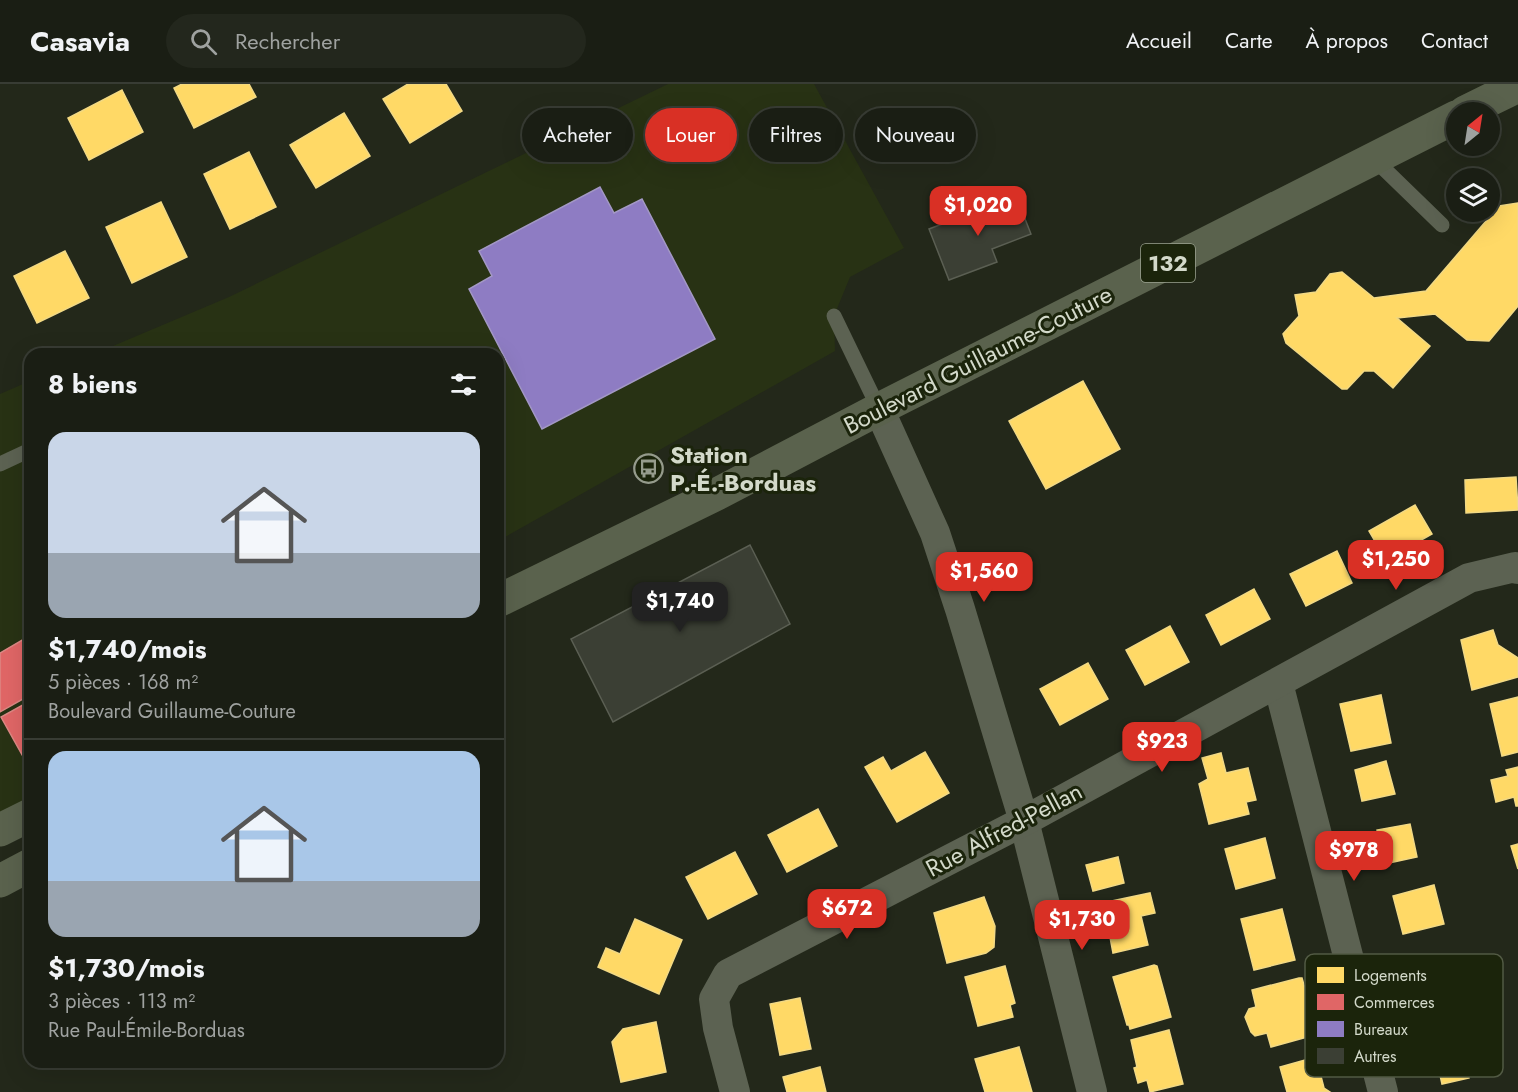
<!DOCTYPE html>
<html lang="fr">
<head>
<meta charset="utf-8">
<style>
  :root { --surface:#1a1e14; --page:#23271d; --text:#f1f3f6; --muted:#9fa2a0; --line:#383c34; --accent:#d93025 }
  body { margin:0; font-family:Jost,sans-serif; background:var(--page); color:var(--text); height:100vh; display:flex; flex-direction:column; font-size:22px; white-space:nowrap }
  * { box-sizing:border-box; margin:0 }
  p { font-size:20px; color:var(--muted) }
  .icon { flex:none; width:33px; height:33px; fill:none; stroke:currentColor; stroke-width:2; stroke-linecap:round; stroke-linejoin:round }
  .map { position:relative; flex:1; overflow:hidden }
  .sheet { position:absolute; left:24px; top:264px; width:480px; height:720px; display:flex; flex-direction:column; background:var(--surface); border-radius:18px; box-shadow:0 6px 24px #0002,0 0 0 2px var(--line) }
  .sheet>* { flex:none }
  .top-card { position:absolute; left:522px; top:24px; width:570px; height:54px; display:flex; gap:12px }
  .needle { width:39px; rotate:30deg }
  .controls { position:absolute; left:1446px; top:18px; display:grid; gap:12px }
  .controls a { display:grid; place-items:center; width:54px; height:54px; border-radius:50%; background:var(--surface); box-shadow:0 6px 24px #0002,0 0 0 2px var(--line); font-size:30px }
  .price { position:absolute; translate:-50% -51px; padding:0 14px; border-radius:12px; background:var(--accent); color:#fff; font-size:20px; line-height:39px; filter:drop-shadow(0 2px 3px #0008) }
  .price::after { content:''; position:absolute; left:50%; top:36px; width:18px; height:14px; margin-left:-9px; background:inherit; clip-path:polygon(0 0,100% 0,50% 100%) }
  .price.active { background:#222; color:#fff }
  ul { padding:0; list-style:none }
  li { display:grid; align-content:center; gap:12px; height:318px; padding:0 24px }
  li+li { border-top:2px solid var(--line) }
  li span { display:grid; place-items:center; height:186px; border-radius:18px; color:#555 }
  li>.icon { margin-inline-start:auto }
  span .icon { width:108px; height:108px; fill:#fffc; stroke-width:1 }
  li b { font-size:26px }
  h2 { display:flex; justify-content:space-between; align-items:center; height:72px; padding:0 24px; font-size:26px }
  .pill { padding:0 21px; border-radius:27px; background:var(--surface); box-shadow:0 6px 24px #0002,0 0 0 2px var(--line); font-size:21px; line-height:54px }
  .pill.active { background:var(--accent); color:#fff }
  header { display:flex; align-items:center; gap:36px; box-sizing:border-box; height:84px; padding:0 30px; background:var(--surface); border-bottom:2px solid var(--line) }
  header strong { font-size:28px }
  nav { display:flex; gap:33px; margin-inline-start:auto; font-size:21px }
  .search { width:420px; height:54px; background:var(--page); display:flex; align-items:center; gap:15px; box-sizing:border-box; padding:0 21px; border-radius:33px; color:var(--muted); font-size:22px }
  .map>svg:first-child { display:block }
  .built { fill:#283214 }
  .homes { fill:#ffd966; stroke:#f2d984; stroke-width:1.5 }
  .shops { fill:#e06666; stroke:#dc8884; stroke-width:1.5 }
  .offices { fill:#8e7cc3; stroke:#a398c5; stroke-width:1.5 }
  .building { fill:#3b3f34; stroke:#5b5f53; stroke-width:1.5 }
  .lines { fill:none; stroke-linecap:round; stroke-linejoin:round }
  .service { stroke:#5c6252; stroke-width:15 }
  .minor { stroke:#5c6252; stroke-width:30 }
  .primary { stroke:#5a624d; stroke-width:33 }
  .labels { text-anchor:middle; stroke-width:6; stroke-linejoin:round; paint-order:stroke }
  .shield { fill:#1b240b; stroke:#9ca391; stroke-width:1.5 }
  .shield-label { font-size:22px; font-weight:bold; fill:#d3d9ca }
  .street-label { font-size:24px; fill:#d3d9ca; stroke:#1b240b }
  .poi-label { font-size:24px; font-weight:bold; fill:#d3d9ca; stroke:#1b240b; text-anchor:start }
  .key { fill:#1b240b; stroke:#525a44; stroke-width:1.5 }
  .key-label { font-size:16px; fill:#d3d9ca }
</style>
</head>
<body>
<header>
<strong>Casavia</strong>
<div class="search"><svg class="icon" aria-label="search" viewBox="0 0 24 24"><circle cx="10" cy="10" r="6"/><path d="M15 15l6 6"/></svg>Rechercher</div>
<nav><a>Accueil</a><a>Carte</a><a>À propos</a><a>Contact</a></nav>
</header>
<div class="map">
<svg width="1518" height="1008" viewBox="0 0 1518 1008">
  <rect width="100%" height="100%" fill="#23281a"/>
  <g class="built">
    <polygon points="668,0 814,0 904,164 850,193 834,232 835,267 498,457 498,270 94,270 229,213"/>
    <polygon points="30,297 30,723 0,739 0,310"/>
  </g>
  <g class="homes">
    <polygon points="182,0 249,0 256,13 194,44 174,4"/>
    <polygon points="408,0 446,0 462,27 410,59 383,15"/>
    <polygon points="122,6 143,48 89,76 68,34"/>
    <polygon points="344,29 370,72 316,104 290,61"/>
    <polygon points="249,68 276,123 230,145 204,90"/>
    <polygon points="161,118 187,173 132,199 106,143"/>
    <polygon points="1518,119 1518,222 1489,257 1467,256 1435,230 1397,234 1430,262 1393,304 1374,287 1364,287 1347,305 1342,305 1286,259 1283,250 1299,232 1295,211 1316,208 1330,190 1342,188 1374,214 1426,207 1499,122"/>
    <polygon points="65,167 89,214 37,239 14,192"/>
    <polygon points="1083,297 1120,365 1046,405 1009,337"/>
    <polygon points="1516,393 1518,426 1466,429 1465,396"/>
    <polygon points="1415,421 1432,450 1386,476 1369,447"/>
    <polygon points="1337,467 1352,499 1306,522 1290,490"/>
    <polygon points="1254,505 1270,535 1221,561 1206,531"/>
    <polygon points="1170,542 1189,578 1145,601 1126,566"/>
    <polygon points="1493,546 1498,561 1518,574 1518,593 1472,606 1461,556"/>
    <polygon points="1088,579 1108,615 1060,641 1040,605"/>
    <polygon points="1381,611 1391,659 1351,667 1340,620"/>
    <polygon points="1518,613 1518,668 1502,672 1490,620"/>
    <polygon points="925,668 949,709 897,738 865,683 883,673 891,687"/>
    <polygon points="1221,669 1226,689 1248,684 1256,716 1246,718 1249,730 1209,740 1199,700 1208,695 1202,674"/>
    <polygon points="1386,677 1395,710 1362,717 1355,686"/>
    <polygon points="1518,683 1518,722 1516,722 1514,713 1496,718 1491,696 1508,692 1506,686"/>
    <polygon points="818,725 837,762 787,788 768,751"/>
    <polygon points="1410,740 1417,773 1384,780 1377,746"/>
    <polygon points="1265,754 1275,794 1236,805 1225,765"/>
    <polygon points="1518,760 1518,785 1511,762"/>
    <polygon points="735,768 757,810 708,835 686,793"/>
    <polygon points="1118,773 1124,799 1093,807 1086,781"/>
    <polygon points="1434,801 1444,840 1403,850 1393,812"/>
    <polygon points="1150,809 1155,829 1141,832 1148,861 1113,869 1110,853 1105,854 1097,820"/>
    <polygon points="984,813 995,842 994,863 986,869 947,879 934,829"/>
    <polygon points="1282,825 1295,876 1254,886 1241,835"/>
    <polygon points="635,835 682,856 659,910 598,883 606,864 620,870"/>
    <polygon points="1154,881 1157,882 1171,933 1130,945 1129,941 1127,941 1113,893"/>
    <polygon points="1005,882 1015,919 1010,921 1013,933 978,942 965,893"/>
    <polygon points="1299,894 1302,894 1313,933 1306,935 1311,952 1271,963 1267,949 1255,952 1251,948 1245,933 1249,925 1256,923 1252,906"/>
    <polygon points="800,914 811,965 780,971 770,920"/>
    <polygon points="656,938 666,988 621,998 612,958 623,945"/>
    <polygon points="1458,945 1469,994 1442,1000 1431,951"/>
    <polygon points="1169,946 1183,1000 1150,1008 1147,996 1138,999 1134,984 1137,983 1131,956"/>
    <polygon points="1019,963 1032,1008 985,1008 975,975"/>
    <polygon points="1316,973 1324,1004 1330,1008 1287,1008 1280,983"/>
    <polygon points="820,983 826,1008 787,1008 783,993"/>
  </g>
  <g class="shops">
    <polygon points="24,555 30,565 30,611 0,628 0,569"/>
    <polygon points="28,618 30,623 30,685 1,633"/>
  </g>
  <polygon class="offices" points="600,103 614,129 642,115 715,255 542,345 469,205 492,192 479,167"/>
  <g class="building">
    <polygon points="1016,112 1031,150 992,165 997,178 949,196 929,145"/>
    <polygon points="750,461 790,540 613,638 571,555"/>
  </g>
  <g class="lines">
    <g class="service">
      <polyline points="1374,75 1442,141"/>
      <polyline points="834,232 879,325"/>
      <polyline points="0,380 30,366"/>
    </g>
    <g class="minor">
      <polyline points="879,325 935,449 960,525 1024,737 1092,1008"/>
      <polyline points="1278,599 1383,1008"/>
      <polyline points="735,1008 718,944 714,915 728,890 1024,737 1469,494 1515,483 1518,485"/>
    </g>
    <g class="primary">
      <polyline points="1465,28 1518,2"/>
      <polyline points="498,517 717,410 879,325 1456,33"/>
      <polyline points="0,746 30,731"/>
      <polyline points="0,797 30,781"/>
    </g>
  </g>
  <defs>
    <symbol id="bus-ring" viewBox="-11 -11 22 22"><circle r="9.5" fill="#1b240b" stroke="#959b8c" stroke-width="1.5"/><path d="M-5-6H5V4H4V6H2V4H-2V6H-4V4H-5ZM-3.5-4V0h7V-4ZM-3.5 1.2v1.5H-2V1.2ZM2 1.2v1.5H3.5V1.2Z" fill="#959b8c"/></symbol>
  </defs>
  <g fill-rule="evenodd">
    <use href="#bus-ring" x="632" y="368" width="33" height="33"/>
  </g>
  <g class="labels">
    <rect class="shield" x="1141" y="160" width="54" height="38" rx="4.5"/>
    <g class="shield-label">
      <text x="1168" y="187">132</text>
    </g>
    <g class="street-label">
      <text transform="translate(978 276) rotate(-27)" y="8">Boulevard Guillaume-Couture</text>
      <text transform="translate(1004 746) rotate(-28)" y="8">Rue Alfred-Pellan</text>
    </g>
    <g class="poi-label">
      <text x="670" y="379">Station<tspan x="670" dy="28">P.-É.-Borduas</tspan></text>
    </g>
  </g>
  <rect x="1305" y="870" width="198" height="123" rx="9" class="key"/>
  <rect x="1317" y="883" width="27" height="16" fill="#ffd966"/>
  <rect x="1317" y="910" width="27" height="16" fill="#e06666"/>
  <rect x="1317" y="937" width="27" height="16" fill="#8e7cc3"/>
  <rect x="1317" y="964" width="27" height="16" fill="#3b3f34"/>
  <g class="key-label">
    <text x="1354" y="897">Logements</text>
    <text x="1354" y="924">Commerces</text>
    <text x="1354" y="951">Bureaux</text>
    <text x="1354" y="978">Autres</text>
  </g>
</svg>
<div class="controls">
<a><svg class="needle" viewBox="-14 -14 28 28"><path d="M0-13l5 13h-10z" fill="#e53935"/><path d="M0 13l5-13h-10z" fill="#9fa2a0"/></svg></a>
<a><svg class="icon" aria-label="layers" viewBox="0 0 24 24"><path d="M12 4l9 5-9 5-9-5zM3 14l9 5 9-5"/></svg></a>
</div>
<b class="price" style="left:978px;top:153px">$1,020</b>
<b class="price" style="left:1396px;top:507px">$1,250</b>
<b class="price" style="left:984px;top:519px">$1,560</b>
<b class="price active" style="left:680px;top:549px">$1,740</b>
<b class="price" style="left:1162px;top:689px">$923</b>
<b class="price" style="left:1354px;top:798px">$978</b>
<b class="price" style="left:847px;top:856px">$672</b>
<b class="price" style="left:1082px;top:867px">$1,730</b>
<div class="top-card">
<a class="pill">Acheter</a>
<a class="pill active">Louer</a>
<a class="pill">Filtres</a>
<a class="pill">Nouveau</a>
</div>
<section class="sheet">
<h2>8 biens<svg class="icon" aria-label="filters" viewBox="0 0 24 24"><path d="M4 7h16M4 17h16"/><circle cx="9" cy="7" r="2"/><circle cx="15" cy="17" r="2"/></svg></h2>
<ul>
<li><span style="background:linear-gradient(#c9d6e8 65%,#9aa5b1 0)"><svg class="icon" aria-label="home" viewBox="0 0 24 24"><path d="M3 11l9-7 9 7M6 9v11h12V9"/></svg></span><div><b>$1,740/mois</b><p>5 pièces · 168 m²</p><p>Boulevard Guillaume-Couture</p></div></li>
<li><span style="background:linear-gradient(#a9c7e8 70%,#9aa5b1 0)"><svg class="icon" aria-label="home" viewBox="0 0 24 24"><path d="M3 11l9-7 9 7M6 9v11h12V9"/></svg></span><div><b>$1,730/mois</b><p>3 pièces · 113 m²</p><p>Rue Paul-Émile-Borduas</p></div></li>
</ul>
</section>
</div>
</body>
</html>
